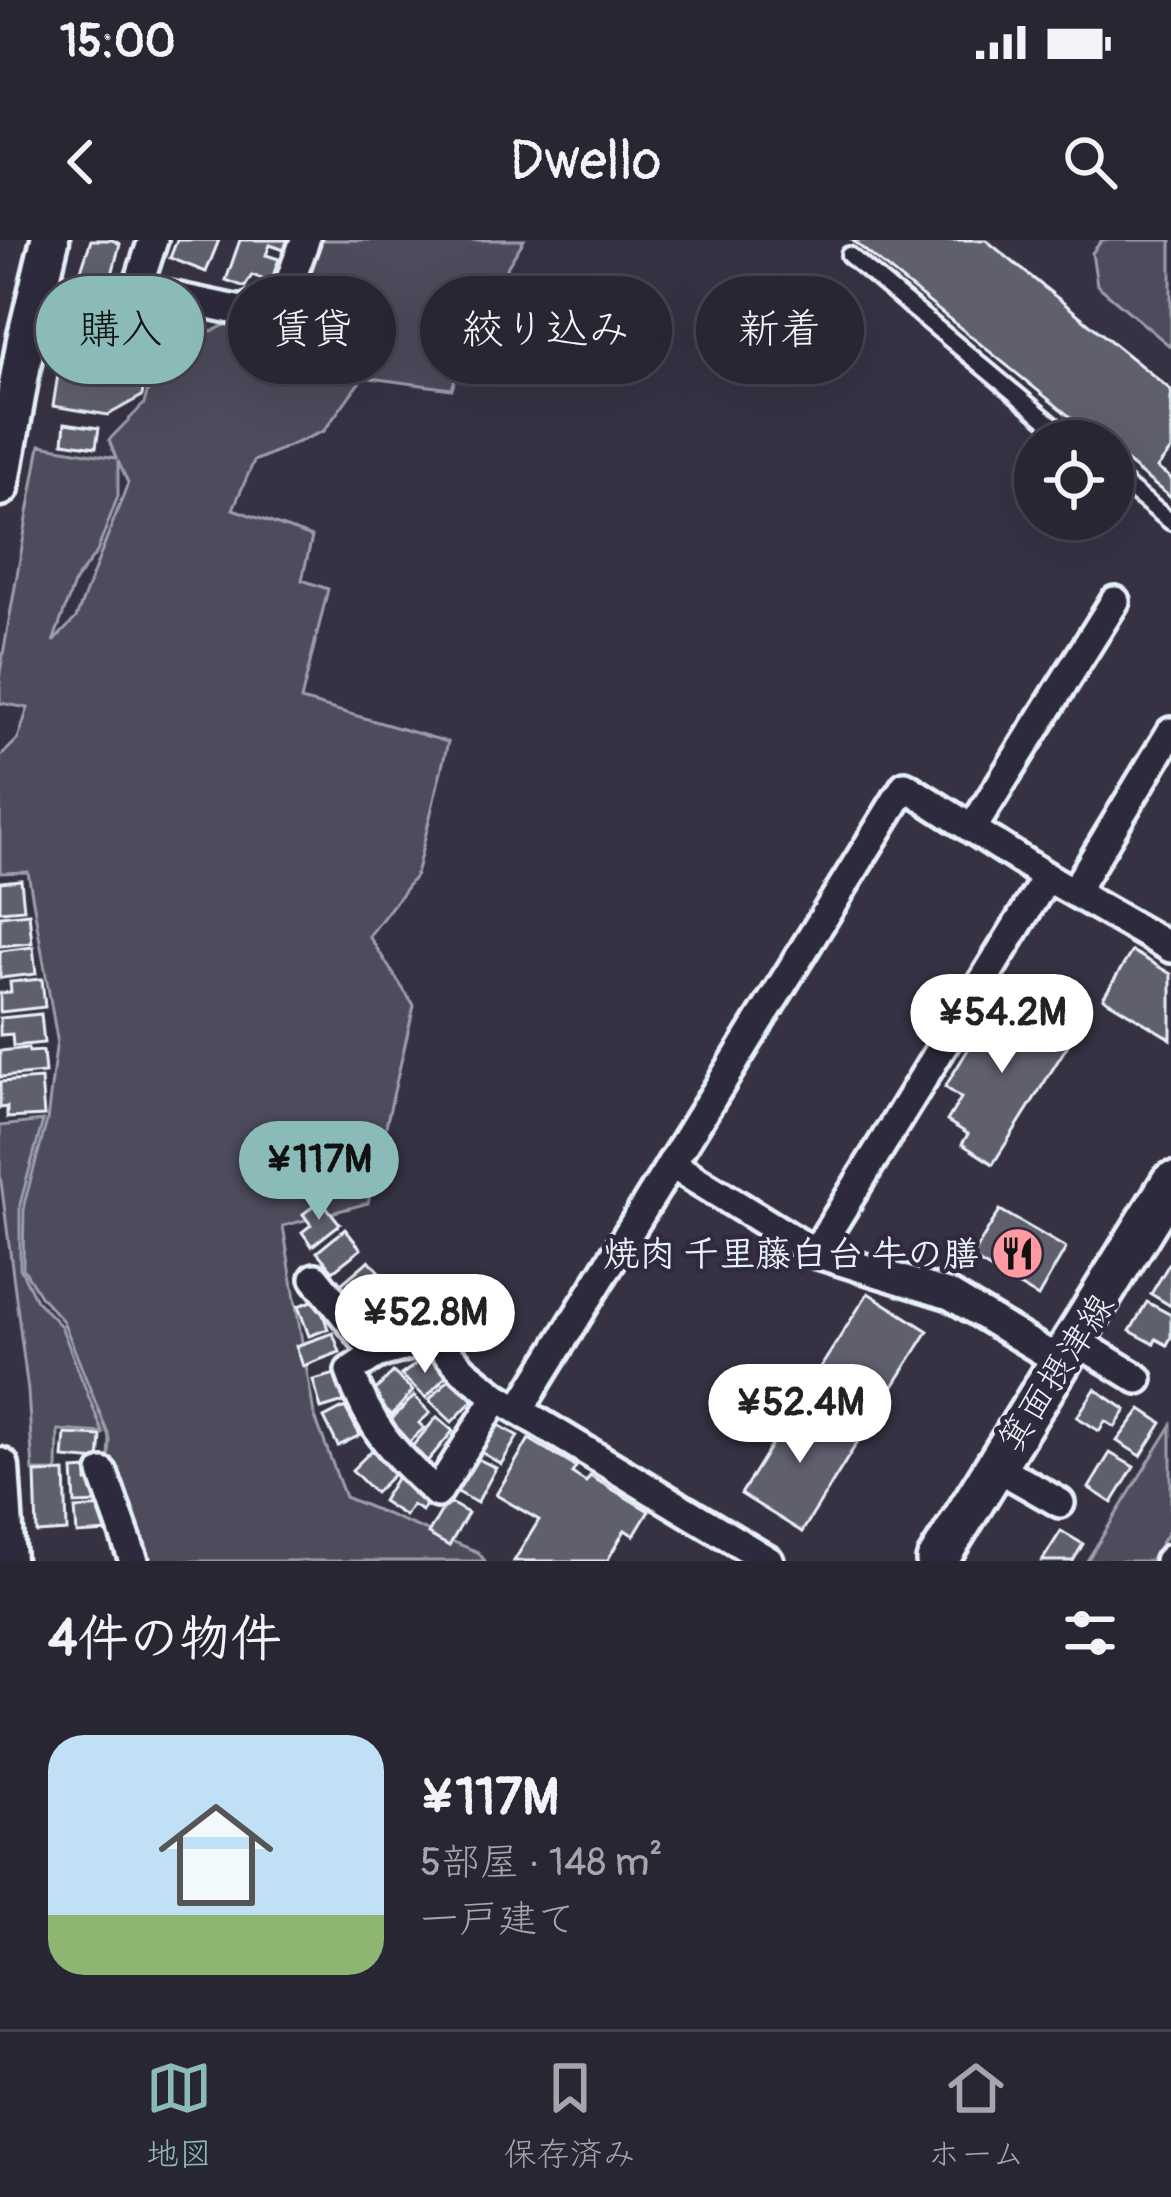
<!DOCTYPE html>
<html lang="ja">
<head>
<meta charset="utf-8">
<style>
  :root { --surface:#282633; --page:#34323f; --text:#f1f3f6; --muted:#a5a5ac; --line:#44434e; --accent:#8bbbb9 }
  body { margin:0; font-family:Pangolin,"Klee One",sans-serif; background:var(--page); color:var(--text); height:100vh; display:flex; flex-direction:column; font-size:45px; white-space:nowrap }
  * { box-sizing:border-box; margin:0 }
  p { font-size:39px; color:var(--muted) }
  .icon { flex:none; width:66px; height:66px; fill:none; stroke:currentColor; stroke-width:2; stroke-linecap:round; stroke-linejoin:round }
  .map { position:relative; height:1321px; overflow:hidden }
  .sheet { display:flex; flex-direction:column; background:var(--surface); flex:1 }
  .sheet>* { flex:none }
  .guide { position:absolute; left:36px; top:36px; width:1101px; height:108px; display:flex; gap:24px }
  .fabs { position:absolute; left:1014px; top:180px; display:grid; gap:24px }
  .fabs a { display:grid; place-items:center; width:120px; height:120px; border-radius:50%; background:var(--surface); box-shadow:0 12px 48px #0002,0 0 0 3px var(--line); font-size:60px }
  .price { position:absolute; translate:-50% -102px; padding:0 27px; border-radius:42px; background:#fff; color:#222; font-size:39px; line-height:78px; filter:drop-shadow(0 3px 6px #0008) }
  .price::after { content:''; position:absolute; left:50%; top:72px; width:36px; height:27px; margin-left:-18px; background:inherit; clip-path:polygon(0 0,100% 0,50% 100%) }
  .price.current { background:var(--accent); color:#111 }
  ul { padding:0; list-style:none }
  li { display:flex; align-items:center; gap:36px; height:300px; padding:0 48px }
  li span { display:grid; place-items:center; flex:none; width:336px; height:240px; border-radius:36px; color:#555 }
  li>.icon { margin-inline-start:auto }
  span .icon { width:144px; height:144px; fill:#fffc; stroke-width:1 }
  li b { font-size:51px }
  h2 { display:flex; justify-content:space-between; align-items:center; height:144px; padding:0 48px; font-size:51px }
  .tag { padding:0 42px; border-radius:54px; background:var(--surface); box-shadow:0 12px 48px #0002,0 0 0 3px var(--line); font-size:42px; line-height:108px }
  .tag.current { background:var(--accent); color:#111 }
  .status { display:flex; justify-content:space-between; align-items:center; height:84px; padding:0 60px; background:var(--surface); direction:ltr }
  .status svg { height:33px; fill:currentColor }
  header { display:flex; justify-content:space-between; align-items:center; height:156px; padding:0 48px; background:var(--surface); font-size:54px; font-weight:600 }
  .tabs { display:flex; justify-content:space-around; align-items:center; height:168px; border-top:3px solid var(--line); background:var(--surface); font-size:33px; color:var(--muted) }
  .tabs a { display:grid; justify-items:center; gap:6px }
  .tabs .current { color:var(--accent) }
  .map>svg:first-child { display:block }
  .green { fill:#4d4b5c; stroke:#9a9eaa; stroke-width:3; fill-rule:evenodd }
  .building { fill:#605e6e; stroke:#e8f1f8; stroke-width:3 }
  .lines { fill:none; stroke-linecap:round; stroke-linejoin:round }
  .service-casing { stroke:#e8f1f8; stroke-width:22 }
  .minor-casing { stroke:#e8f1f8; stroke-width:36 }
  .tertiary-casing { stroke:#e8f1f8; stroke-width:45 }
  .secondary-casing { stroke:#e8f1f8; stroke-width:48 }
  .service { stroke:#2f2a3d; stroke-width:14 }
  .minor { stroke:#2f2a3d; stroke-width:27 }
  .tertiary { stroke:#2f2a3d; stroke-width:36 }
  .secondary { stroke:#2f2a3d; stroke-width:39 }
  .labels { text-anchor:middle; stroke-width:9; stroke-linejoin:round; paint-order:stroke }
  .poi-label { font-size:36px; font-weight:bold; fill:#e8f1f8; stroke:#2f2a3d; text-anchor:end }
  .street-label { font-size:36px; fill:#e8f1f8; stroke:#2f2a3d }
</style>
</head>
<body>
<div class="status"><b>15:00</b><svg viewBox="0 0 49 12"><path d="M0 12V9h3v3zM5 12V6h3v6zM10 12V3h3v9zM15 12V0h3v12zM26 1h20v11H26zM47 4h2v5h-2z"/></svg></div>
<header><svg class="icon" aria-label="back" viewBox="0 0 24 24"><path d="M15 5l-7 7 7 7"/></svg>Dwello<svg class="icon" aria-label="search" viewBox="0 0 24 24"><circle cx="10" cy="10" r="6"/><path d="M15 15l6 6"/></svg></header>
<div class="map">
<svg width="1171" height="1321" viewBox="0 0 1171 1321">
  <rect width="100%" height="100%" fill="#363244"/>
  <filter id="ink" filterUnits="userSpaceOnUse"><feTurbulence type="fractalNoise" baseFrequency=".00833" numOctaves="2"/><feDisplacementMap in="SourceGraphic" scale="24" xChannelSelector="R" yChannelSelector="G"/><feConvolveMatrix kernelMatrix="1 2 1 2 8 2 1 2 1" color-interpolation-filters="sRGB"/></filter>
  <g filter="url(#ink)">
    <g class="green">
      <path d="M319,0H524L473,82L452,149L363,137L324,191L254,221L233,269L312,297L302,340L328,349L301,460L448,502L416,635L369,696L414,766L368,963L283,986L314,1174L345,1257L478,1312L485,1321H134L103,1233L109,1217L110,1199L63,1081L41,1057L23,1028L24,964L47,881L57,799L28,632L0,633V517L18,499L28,468L0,463V432L40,205L116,218L109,200L144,164L162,100L215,90L286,53L305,39ZM118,221L128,243L76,378L53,402L75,341L97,312L118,256Z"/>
      <polygon points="1102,0 1171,0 1171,107 1097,45 1092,13"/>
      <polygon points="43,881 20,964 20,1028 36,1060 61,1086 103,1193 58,1190 57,1231 33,1231 28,1151 0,934 0,886"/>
      <polygon points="1171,1186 1171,1287 1150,1321 1087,1321"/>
    </g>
    <g class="building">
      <polygon points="91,0 112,0 120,4 109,46 79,36"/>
      <polygon points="177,0 219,0 206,32 170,18"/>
      <polygon points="240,0 290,0 287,11 270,5 266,15 279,19 271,42 252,35 245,47 226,40"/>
      <polygon points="852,0 986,0 1171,150 1171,210 1157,228 1171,238 1171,258 1113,211 1113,201 1100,201"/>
      <polygon points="66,83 151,96 142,156 108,175 53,166"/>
      <polygon points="65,183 99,188 96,207 63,202"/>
      <polygon points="21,640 24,669 0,671 0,642"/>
      <polygon points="29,673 32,703 0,706 0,676"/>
      <polygon points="33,707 36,734 0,738 0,711"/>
      <polygon points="1132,711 1171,734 1171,799 1103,758"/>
      <polygon points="42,739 45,767 0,772 0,753 11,752 10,742"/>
      <polygon points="1001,756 1071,800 993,924 962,904 968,894 947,881 961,858 945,847"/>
      <polygon points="41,774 44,803 13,806 12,794 0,795 0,778"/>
      <polygon points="28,808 29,812 43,811 45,833 0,837 0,811"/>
      <polygon points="41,839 44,876 7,878 7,867 0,868 0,842"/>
      <polygon points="321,960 340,984 312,1006 302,992 311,985 303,974"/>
      <polygon points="1000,970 1066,1008 1038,1057 971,1018"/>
      <polygon points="345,989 361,1009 333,1031 317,1012"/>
      <polygon points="369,1020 385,1039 357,1063 341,1044"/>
      <polygon points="1169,1024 1171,1025 1171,1066 1151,1054"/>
      <polygon points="394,1051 412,1074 390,1092 387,1088 380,1093 365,1075"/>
      <polygon points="868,1053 928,1091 863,1194 803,1155"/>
      <polygon points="318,1059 328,1089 309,1096 298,1066"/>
      <polygon points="1147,1062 1171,1075 1171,1097 1167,1105 1156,1099 1154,1104 1130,1091"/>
      <polygon points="333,1093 340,1112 303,1126 296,1106"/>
      <polygon points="427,1116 447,1135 426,1158 401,1135"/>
      <polygon points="393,1132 413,1151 392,1175 371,1155"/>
      <polygon points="339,1133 347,1161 321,1169 313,1140"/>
      <polygon points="450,1138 473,1160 452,1182 429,1160"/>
      <polygon points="1095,1149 1126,1170 1115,1187 1105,1181 1099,1191 1077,1177"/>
      <polygon points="414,1156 430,1173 419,1183 424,1188 409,1202 389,1182"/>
      <polygon points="799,1160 860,1198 802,1292 741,1254"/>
      <polygon points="345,1167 360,1195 338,1206 324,1178"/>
      <polygon points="1141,1169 1162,1183 1141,1216 1117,1201"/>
      <polygon points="437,1177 453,1191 425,1224 409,1210"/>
      <polygon points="495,1183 518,1196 501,1224 479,1211"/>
      <polygon points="65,1194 101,1196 99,1221 63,1218"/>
      <polygon points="529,1199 576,1227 572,1233 586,1242 590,1236 649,1271 634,1296 625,1290 607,1321 514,1321 539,1280 496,1255"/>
      <polygon points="372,1210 395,1233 375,1253 352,1230"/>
      <polygon points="1110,1213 1134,1227 1112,1263 1089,1248"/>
      <polygon points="474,1217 496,1228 477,1263 456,1251"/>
      <polygon points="87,1229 87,1242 99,1241 100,1263 75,1264 73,1230"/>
      <polygon points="65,1232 67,1291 37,1293 35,1233"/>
      <polygon points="397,1237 430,1258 422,1271 412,1265 405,1276 382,1261"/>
      <polygon points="447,1261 468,1273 449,1306 428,1294"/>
      <polygon points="106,1267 108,1292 77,1294 75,1269"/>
      <polygon points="1061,1291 1083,1304 1073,1321 1042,1321"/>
    </g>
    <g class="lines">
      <defs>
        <g id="service">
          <polyline points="849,15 1072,201"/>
          <polyline points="1113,235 1171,282"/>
        </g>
        <g id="minor">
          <polyline points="153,0 137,49 241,71 286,53 305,0"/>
          <polyline points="972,589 1115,361"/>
          <polyline points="1074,652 1171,492"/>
          <polyline points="671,924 815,1013 950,1055 1061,1122"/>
          <polyline points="815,1013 1047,637"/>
          <polyline points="315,1038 376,1114"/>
          <polyline points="1076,1101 1138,1139"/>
          <path d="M497,1157L437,1253C393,1213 370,1188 350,1131L376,1114L434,1099L464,1131L497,1157L769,1321"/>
          <polyline points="519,1170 905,546 1047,637 1171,708"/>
          <polyline points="995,1226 1060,1263"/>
          <polyline points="103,1233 134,1321"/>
          <polyline points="1169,1321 1171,1319"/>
        </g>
        <g id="tertiary">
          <polyline points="0,247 26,100 50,0"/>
          <polyline points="0,1227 6,1321"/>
        </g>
        <polyline id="secondary" points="937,1321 1171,943"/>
      </defs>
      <use href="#service" class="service-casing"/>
      <use href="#minor" class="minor-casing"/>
      <use href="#tertiary" class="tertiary-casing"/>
      <use href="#secondary" class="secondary-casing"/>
      <use href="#service" class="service"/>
      <use href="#minor" class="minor"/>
      <use href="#tertiary" class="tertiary"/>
      <use href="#secondary" class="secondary"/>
    </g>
  </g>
  <defs>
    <symbol id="restaurant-disc" viewBox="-11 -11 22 22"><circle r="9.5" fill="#ff9aa2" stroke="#2f2a3d"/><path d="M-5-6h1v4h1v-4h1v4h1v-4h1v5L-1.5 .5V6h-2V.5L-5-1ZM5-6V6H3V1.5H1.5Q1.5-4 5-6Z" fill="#111"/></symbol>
  </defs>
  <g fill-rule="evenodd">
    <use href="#restaurant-disc" x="988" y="984" width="59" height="59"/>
  </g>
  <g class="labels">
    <g class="poi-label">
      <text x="979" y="1026">焼肉 千里藤白台 牛の膳</text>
    </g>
    <g class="street-label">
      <text transform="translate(1055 1132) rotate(-57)" y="13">箕面摂津線</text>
    </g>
  </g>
</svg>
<div class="fabs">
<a><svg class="icon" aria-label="locate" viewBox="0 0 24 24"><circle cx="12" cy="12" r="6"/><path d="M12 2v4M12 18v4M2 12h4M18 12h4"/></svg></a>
</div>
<b class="price" style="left:1002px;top:836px">¥54.2M</b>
<b class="price current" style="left:319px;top:983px">¥117M</b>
<b class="price" style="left:425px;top:1136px">¥52.8M</b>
<b class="price" style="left:800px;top:1226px">¥52.4M</b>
<div class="guide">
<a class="tag current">購入</a>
<a class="tag">賃貸</a>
<a class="tag">絞り込み</a>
<a class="tag">新着</a>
</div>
</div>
<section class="sheet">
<h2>4件の物件<svg class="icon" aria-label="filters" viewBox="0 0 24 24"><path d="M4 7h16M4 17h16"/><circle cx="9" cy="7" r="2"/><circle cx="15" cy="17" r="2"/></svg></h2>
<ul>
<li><span style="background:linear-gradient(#bfe0f5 75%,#8fb573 0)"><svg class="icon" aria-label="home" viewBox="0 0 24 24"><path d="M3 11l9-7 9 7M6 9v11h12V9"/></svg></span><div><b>¥117M</b><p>5部屋 · 148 m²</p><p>一戸建て</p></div></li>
</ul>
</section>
<nav class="tabs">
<a class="current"><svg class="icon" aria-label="map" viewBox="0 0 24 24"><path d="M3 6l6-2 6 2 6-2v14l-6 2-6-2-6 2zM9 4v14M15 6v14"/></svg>地図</a>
<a><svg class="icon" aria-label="saved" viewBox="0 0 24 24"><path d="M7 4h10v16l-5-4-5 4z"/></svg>保存済み</a>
<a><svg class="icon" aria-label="home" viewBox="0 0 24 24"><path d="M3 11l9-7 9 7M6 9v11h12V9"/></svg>ホーム</a>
</nav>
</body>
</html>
